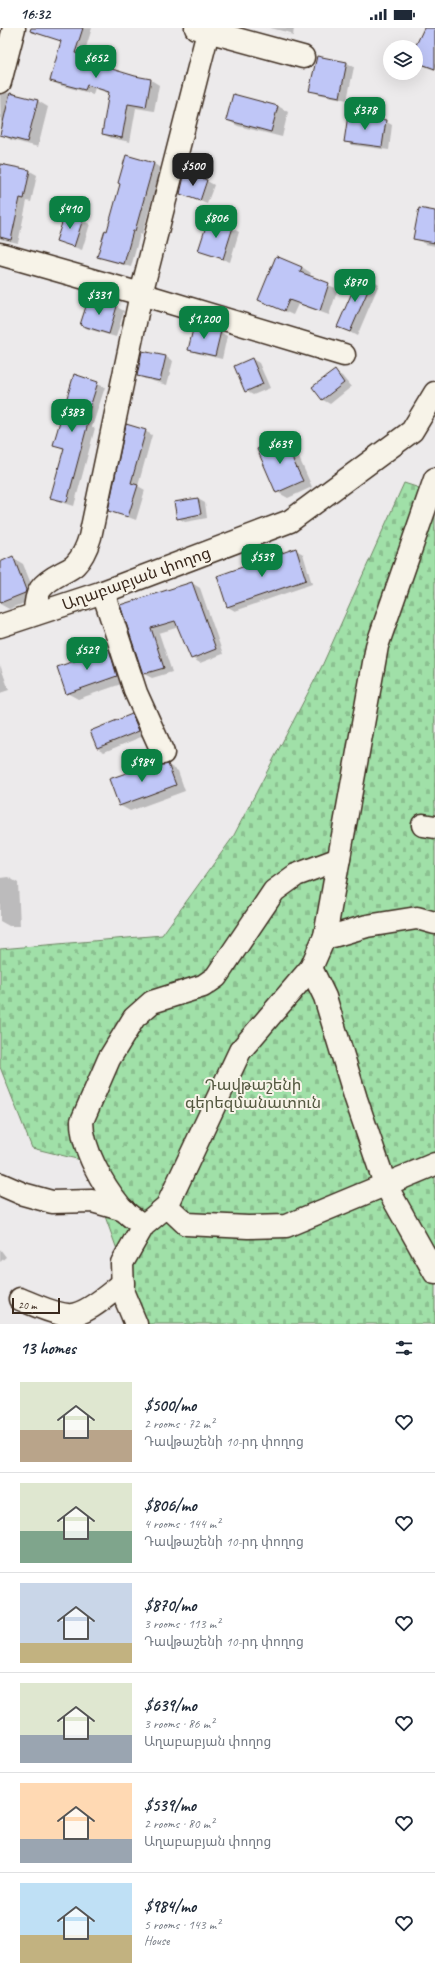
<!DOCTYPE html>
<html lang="en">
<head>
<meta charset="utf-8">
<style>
  :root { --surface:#fff; --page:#f2f2f3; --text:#1f2937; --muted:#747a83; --line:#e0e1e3; --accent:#0b8043 }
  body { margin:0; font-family:Caveat,"Noto Sans Armenian",sans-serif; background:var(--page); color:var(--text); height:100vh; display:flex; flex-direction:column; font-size:15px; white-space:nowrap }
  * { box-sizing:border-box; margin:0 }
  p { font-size:13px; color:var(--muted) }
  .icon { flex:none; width:22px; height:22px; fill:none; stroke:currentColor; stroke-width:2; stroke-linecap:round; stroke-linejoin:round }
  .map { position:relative; height:1296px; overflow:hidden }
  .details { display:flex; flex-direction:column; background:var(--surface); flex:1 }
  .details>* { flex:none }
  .fabs { position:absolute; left:383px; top:12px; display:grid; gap:8px }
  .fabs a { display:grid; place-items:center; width:40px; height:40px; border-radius:50%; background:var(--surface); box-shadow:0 4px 16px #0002; font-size:20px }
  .scale { position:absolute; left:12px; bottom:10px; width:48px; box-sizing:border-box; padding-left:4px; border:2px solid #3b2a1e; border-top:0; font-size:11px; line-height:14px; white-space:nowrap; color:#3b2a1e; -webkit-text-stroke:3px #f7f3e8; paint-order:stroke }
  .price { position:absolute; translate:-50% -34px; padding:0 9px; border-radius:8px; background:var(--accent); color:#fff; font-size:13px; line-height:26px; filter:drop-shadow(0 1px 2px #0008) }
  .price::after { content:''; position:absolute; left:50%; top:24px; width:12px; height:9px; margin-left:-6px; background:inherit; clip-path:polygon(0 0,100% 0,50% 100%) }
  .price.active { background:#222; color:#fff }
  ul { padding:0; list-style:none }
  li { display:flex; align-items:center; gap:12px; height:100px; padding:0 20px }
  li+li { border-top:1px solid var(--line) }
  li span { display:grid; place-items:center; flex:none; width:112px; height:80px; border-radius:0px; color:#555 }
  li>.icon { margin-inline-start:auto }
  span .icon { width:48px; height:48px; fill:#fffc; stroke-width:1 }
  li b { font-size:17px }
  h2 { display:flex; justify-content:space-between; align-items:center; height:48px; padding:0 20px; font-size:17px }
  .status { display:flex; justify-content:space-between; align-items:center; height:28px; padding:0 20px; background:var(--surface); direction:ltr }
  .status svg { height:11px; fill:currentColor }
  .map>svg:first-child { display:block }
  .cemetery { fill:url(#cemetery-stones); stroke:#6e8563 }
  .shadow { fill:#0003 }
  .building { fill:#bfc6f7; stroke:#3b2a1e }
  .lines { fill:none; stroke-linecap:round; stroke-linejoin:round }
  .minor-casing { stroke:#3b2a1e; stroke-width:25 }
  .minor { stroke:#f7f3e8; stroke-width:22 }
  .labels { text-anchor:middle; stroke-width:4; stroke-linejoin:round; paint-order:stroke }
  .street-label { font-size:16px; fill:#3b2a1e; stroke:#f7f3e8 }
  .park-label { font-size:16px; fill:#545840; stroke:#f7f3e8 }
</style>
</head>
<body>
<div class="status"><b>16:32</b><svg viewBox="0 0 49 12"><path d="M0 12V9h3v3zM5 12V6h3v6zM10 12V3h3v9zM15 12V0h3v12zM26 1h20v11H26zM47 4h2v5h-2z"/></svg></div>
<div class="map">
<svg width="435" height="1296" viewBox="0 0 435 1296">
  <defs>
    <pattern id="cemetery-stones" width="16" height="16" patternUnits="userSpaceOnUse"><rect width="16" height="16" fill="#a0e0a8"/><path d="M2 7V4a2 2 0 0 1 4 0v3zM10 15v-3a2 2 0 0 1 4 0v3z" fill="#8bc090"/></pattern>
  </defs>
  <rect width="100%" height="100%" fill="#eceaeb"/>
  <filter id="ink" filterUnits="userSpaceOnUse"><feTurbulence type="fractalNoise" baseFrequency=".025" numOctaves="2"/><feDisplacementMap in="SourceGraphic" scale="8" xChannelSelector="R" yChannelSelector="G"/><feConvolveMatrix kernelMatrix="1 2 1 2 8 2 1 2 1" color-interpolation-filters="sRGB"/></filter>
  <g filter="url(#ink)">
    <polygon class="cemetery" points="404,455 435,465 435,1296 144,1296 85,1133 32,1120 0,1039 0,921 162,907 233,809 322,638"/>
    <g class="shadow">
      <polygon points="46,0 92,0 83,29 93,31 101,36 101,39 151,52 159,57 154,83 136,80 130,114 111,110 103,106 110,66 95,60 93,66 59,57 51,53 62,14 44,6"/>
      <polygon points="262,0 290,7 291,5 270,0 294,0 293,8"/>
      <polygon points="426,0 435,0 435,42 416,35 416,19 407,19 409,13 418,16"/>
      <polygon points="318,29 347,35 354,39 347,72 318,66 311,62"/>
      <polygon points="0,65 7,65 38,73 48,79 38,119 11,112 1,106"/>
      <polygon points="278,78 288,84 282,109 238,98 227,92"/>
      <polygon points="385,93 392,97 389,122 352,117 345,113"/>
      <polygon points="126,129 154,136 161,140 142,207 140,206 131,239 106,232 99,228 108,204 121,156"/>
      <polygon points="0,137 30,143 37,147 31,174 27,173 18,215 0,211"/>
      <polygon points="207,153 214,157 207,176 181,165"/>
      <polygon points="435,184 435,218 425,216 414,210"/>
      <polygon points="66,187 90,196 82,222 57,213"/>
      <polygon points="232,200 239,204 230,234 199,222"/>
      <polygon points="302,239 311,245 309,249 338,261 329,287 298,276 293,287 259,272"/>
      <polygon points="372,252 379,256 357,308 338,298"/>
      <polygon points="117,279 124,283 116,309 88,301 81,297"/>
      <polygon points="220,304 227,308 222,331 196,325 189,321"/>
      <polygon points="143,324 166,329 173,333 167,357 145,351 138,347"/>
      <polygon points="252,331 259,335 270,360 253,367 246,363"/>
      <polygon points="335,344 342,348 351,359 330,376 323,372 314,360"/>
      <polygon points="75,348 105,359 92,399 95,400 74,478 58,473 51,469 64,421 54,416"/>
      <polygon points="145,403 152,407 138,458 145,462 136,492 109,482"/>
      <polygon points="282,410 293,416 312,459 288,470 277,464"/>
      <polygon points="198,471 205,475 207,490 185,494 178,490"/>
      <polygon points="296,522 303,526 312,556 235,583 228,579"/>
      <polygon points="13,530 23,536 36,568 35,571 9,581 0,576 0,535"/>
      <polygon points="192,555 200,560 223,626 200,635 192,630 179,599 159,605 172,644 152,650 144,646 122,578"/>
      <polygon points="108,622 119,628 127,654 78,671 67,665"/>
      <polygon points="0,637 9,662 0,665"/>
      <polygon points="132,687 139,691 146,707 104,724 97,720"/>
      <polygon points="168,737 178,743 185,763 130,783 119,777"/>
      <polygon points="8,849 18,855 20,898 9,898 0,893 0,850"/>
      <polygon points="0,1221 6,1229 0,1234"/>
    </g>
    <g class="building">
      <polygon points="31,0 83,0 75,25 94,30 92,35 135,48 151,51 146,79 128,76 122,110 102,106 109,64 87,57 85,62 50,53 61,13 30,3"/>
      <polygon points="424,0 435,0 435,41 416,34 416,17"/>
      <polygon points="317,28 347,34 340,69 309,63"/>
      <polygon points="10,65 38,72 27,114 0,107"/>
      <polygon points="233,66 278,78 271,104 226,92"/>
      <polygon points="348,87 386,92 382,119 344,114"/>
      <polygon points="126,127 154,135 135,203 133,203 124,236 97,229 105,202 107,203 120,156 118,155"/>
      <polygon points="0,136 30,142 24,171 20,170 11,212 0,209"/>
      <polygon points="185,144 207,152 200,173 180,166"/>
      <polygon points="419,180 435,183 435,215 413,211"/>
      <polygon points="65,186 83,191 74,219 56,213"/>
      <polygon points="208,192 233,199 223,231 198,223"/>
      <polygon points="276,228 302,239 300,244 329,255 320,283 289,272 284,283 258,272"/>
      <polygon points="360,246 373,251 350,304 337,299"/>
      <polygon points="89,269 117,278 109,306 80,297"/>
      <polygon points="194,297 221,303 215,328 188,322"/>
      <polygon points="142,323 166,328 160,353 137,348"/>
      <polygon points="252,330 263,356 245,364 234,338"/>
      <polygon points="335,342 344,355 322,372 312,359"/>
      <polygon points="74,346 98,354 85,395 88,395 67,474 50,470 64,420 53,417"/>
      <polygon points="126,396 146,402 131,455 138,457 128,489 108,483"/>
      <polygon points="282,409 303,453 276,465 257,421"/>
      <polygon points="198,470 201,486 177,491 174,474"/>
      <polygon points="296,520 306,552 227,579 217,548"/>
      <polygon points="13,528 26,562 25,565 0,575 0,534"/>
      <polygon points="192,554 216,621 191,631 175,593 151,600 164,640 143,646 120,577"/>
      <polygon points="109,621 117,648 66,666 57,639"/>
      <polygon points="132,686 139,703 97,720 90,703"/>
      <polygon points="155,735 161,737 168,736 176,757 119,778 109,751"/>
    </g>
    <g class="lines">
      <defs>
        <g id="minor">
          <polyline points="196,0 303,29"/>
          <polyline points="0,54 14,0"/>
          <polyline points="0,226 141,266 344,327"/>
          <polyline points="103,564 136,665 163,725"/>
          <path d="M35,586C35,563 41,556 62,545C66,543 72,540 75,537C83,529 87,519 90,509L141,266L209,0"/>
          <polyline points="0,598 103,564 290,493 412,403 435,365"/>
          <polyline points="423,797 435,799"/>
          <polyline points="325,908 333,908 367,898 417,890 435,895"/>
          <polyline points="311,940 325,969 356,1071 385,1156 435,1245"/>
          <polyline points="0,1156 23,1166 52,1174 92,1173 124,1182"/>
          <polyline points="167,1178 186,1196 248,1199 286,1198 435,1136"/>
          <path d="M143,1198C136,1192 126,1186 120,1178C103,1157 82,1121 82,1093L109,1031L134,990L152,974L203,958L216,949L274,863L296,847L339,831"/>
          <path d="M20,1271C35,1277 51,1285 67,1287C85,1289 110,1265 123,1255"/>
          <polyline points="136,1296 123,1265 122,1235 143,1198 167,1178 240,1023 311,940 325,908 377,618 435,451"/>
        </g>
      </defs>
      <use href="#minor" class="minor-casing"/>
      <use href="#minor" class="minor"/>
    </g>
  </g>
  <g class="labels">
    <g class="street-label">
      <text transform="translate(136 550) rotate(-20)" y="6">Աղաբաբյան փողոց</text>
    </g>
    <g class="park-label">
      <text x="253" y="1062">Դավթաշենի<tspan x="253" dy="18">գերեզմանատուն</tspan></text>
    </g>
  </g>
</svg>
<div class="fabs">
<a><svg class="icon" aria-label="layers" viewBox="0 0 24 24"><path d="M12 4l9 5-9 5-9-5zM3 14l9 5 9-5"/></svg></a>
</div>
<div class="scale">20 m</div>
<b class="price" style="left:96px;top:51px">$652</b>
<b class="price" style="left:365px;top:103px">$378</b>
<b class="price active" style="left:193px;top:159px">$500</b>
<b class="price" style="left:70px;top:202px">$410</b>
<b class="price" style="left:216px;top:211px">$806</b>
<b class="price" style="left:355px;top:275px">$870</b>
<b class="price" style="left:99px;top:288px">$331</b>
<b class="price" style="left:204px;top:312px">$1,200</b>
<b class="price" style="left:72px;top:405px">$383</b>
<b class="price" style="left:280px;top:437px">$639</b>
<b class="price" style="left:262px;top:550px">$539</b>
<b class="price" style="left:87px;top:643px">$529</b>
<b class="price" style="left:142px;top:755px">$984</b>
</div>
<section class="details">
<h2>13 homes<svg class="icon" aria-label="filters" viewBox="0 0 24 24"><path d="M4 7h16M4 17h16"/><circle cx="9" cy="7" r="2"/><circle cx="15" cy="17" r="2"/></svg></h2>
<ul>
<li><span style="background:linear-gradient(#dfe7d0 60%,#b9a48a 0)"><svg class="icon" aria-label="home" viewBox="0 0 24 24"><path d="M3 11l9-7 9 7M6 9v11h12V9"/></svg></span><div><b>$500/mo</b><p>2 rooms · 72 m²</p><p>Դավթաշենի 10-րդ փողոց</p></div><svg class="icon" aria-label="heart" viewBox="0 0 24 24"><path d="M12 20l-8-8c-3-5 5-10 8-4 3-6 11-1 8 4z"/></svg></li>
<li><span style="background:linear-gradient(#dfe7d0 60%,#7fa58c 0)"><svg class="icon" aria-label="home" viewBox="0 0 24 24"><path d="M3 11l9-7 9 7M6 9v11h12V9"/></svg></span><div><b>$806/mo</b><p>4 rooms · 144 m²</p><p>Դավթաշենի 10-րդ փողոց</p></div><svg class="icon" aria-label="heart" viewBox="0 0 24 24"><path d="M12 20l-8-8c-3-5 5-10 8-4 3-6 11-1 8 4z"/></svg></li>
<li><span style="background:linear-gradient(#c9d6e8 75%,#c2b280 0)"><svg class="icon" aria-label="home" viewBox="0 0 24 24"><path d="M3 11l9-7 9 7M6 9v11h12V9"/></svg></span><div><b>$870/mo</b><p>3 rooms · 113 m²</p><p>Դավթաշենի 10-րդ փողոց</p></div><svg class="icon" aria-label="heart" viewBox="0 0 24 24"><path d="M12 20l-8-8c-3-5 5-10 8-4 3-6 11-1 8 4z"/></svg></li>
<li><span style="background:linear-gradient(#dfe7d0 65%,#9aa5b1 0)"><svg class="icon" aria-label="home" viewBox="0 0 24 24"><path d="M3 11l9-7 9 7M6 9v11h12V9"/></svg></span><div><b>$639/mo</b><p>3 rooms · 86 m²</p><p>Աղաբաբյան փողոց</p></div><svg class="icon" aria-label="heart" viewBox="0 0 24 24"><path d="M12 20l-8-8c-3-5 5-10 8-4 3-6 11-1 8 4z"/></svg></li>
<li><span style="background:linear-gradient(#ffd9b3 70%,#9aa5b1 0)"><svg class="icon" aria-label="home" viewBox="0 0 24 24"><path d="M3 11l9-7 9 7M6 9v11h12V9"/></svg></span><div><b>$539/mo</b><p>2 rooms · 80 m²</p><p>Աղաբաբյան փողոց</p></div><svg class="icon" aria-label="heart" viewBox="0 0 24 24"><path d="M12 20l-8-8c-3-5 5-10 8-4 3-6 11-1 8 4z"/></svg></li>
<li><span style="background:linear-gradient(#bfe0f5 65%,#c2b280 0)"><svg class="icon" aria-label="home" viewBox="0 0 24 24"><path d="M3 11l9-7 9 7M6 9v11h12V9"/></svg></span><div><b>$984/mo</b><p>5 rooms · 143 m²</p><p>House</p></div><svg class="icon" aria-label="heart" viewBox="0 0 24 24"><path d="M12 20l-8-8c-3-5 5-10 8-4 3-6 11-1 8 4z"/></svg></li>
</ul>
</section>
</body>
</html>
